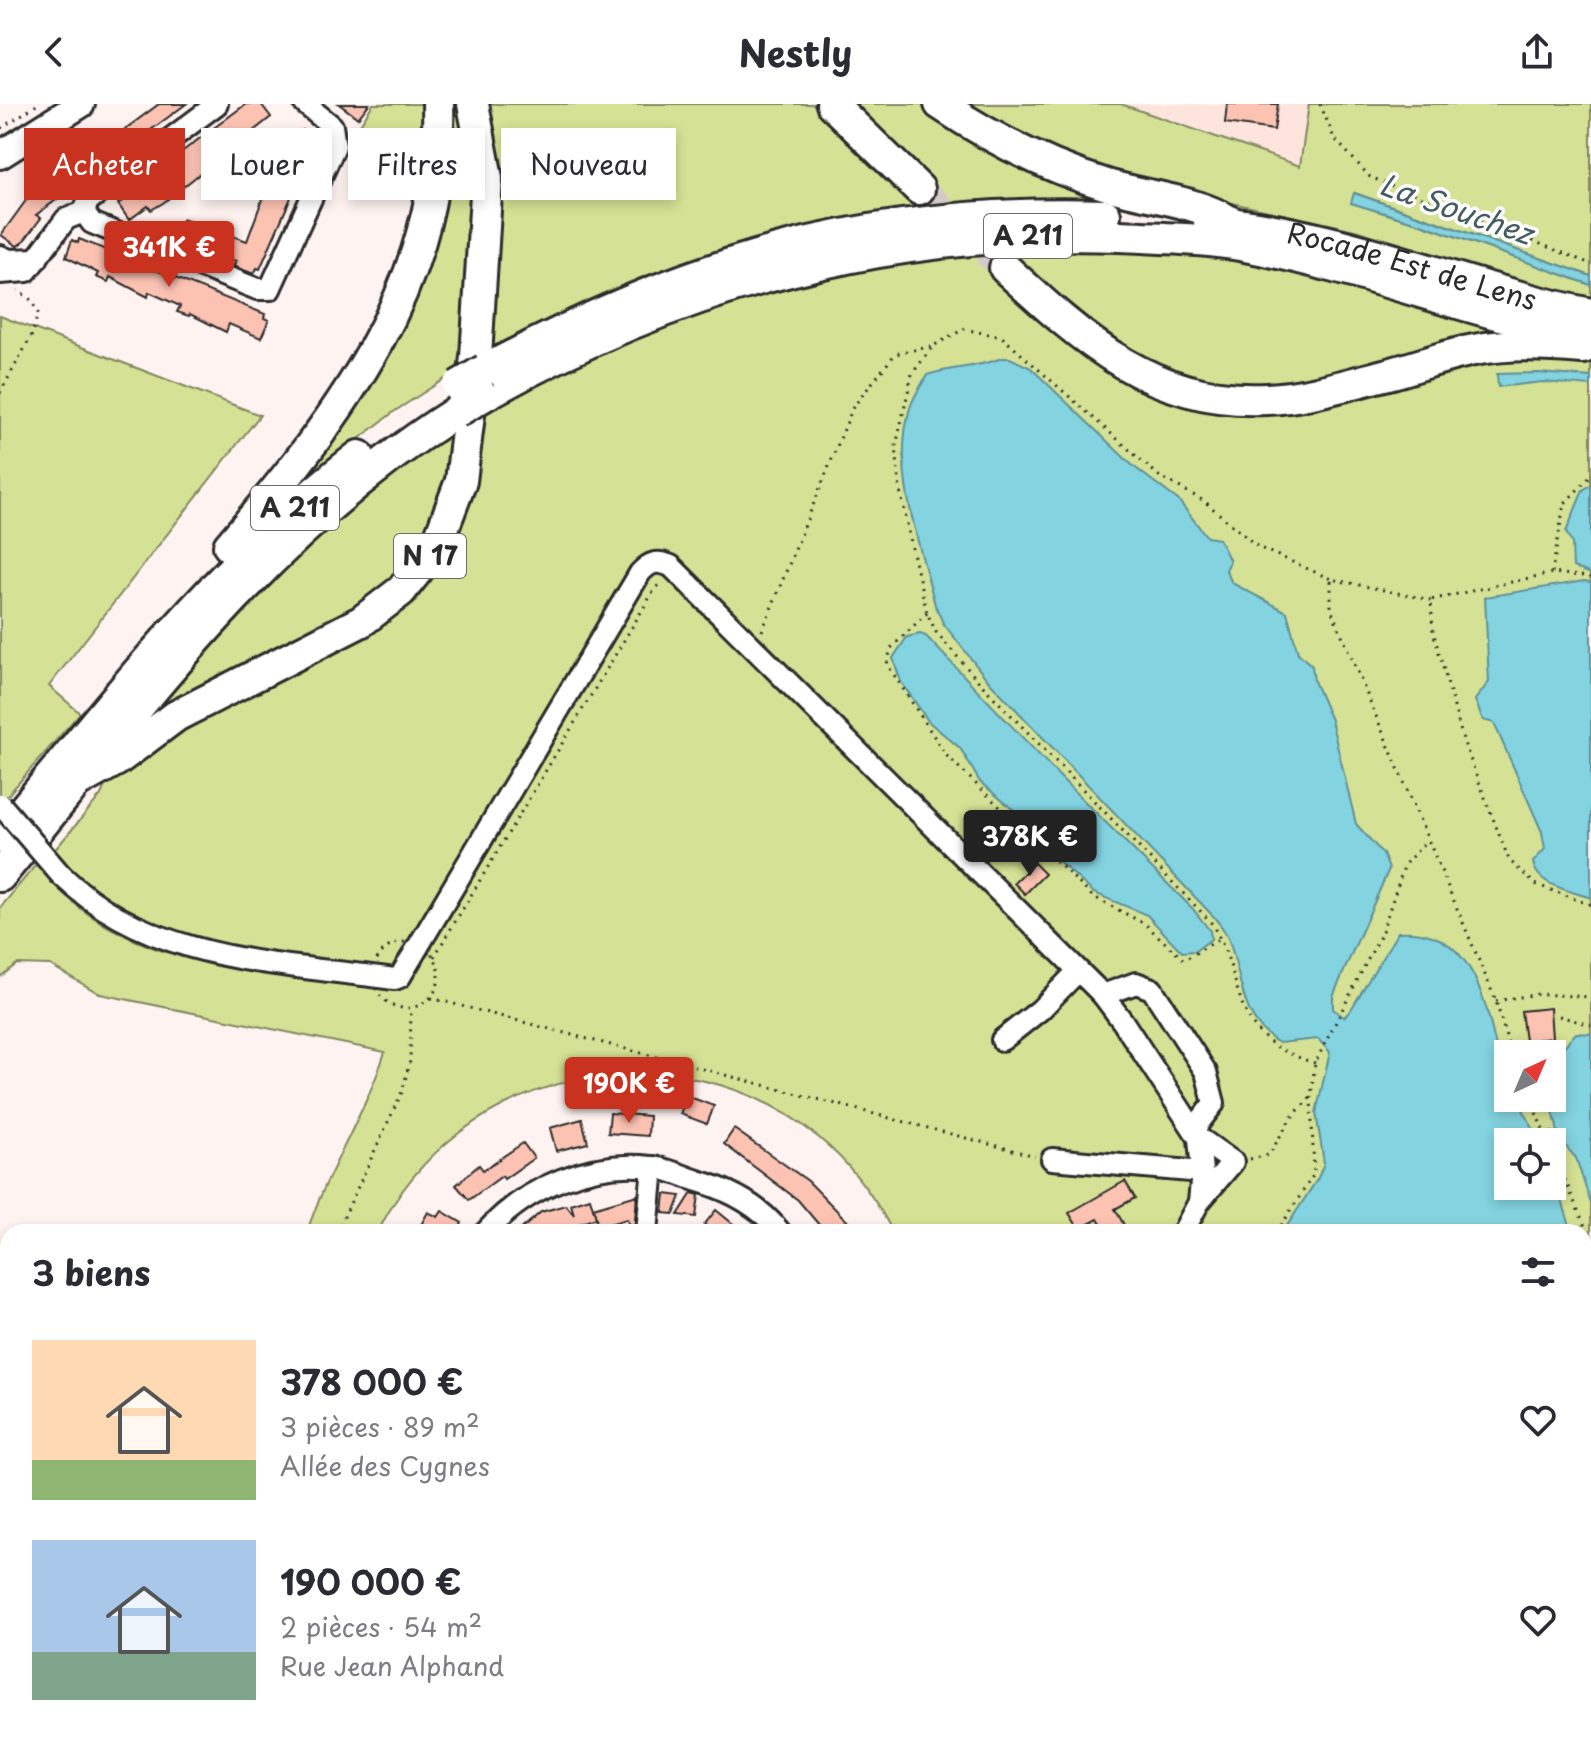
<!DOCTYPE html>
<html lang="fr">
<head>
<meta charset="utf-8">
<style>
  :root { --surface:#fff; --page:#f2f2f3; --text:#2b2b33; --muted:#7c7c81; --accent:#c8321e }
  body { margin:0; font-family:"Playpen Sans",sans-serif; background:var(--page); color:var(--text); height:100vh; display:flex; flex-direction:column; font-size:30px; white-space:nowrap }
  * { box-sizing:border-box; margin:0 }
  p { font-size:26px; color:var(--muted) }
  .icon { flex:none; width:44px; height:44px; fill:none; stroke:currentColor; stroke-width:2; stroke-linecap:round; stroke-linejoin:round }
  .map { position:relative; flex:1; overflow:hidden }
  .sheet { position:absolute; left:0px; top:1120px; width:1592px; height:514px; display:flex; flex-direction:column; background:var(--surface); border-radius:24px 24px 0 0; box-shadow:0 4px 12px #0003 }
  .sheet>* { flex:none }
  .hud { position:absolute; left:24px; top:24px; width:800px; height:72px; display:flex; gap:16px }
  .needle { width:52px; rotate:44deg }
  .buttons { position:absolute; left:1494px; top:936px; display:grid; gap:16px }
  .buttons a { display:grid; place-items:center; width:72px; height:72px; border-radius:0px; background:var(--surface); box-shadow:0 4px 12px #0003; font-size:40px }
  .price { position:absolute; translate:-50% -68px; padding:0 18px; border-radius:8px; background:var(--accent); color:#fff; font-size:26px; line-height:52px; filter:drop-shadow(0 2px 4px #0008) }
  .price::after { content:''; position:absolute; left:50%; top:48px; width:24px; height:18px; margin-left:-12px; background:inherit; clip-path:polygon(0 0,100% 0,50% 100%) }
  .price.active { background:#222; color:#fff }
  ul { padding:0; list-style:none }
  li { display:flex; align-items:center; gap:24px; height:200px; padding:0 32px }
  li span { display:grid; place-items:center; flex:none; width:224px; height:160px; border-radius:0px; color:#555 }
  li>.icon { margin-inline-start:auto }
  span .icon { width:96px; height:96px; fill:#fffc; stroke-width:1 }
  li b { font-size:34px }
  h2 { display:flex; justify-content:space-between; align-items:center; height:96px; padding:0 32px; font-size:34px }
  .tag { padding:0 28px; border-radius:0px; background:var(--surface); box-shadow:0 4px 12px #0003; font-size:28px; line-height:72px }
  .tag.active { background:var(--accent); color:#fff }
  header { display:flex; justify-content:space-between; align-items:center; height:104px; padding:0 32px; background:var(--surface); font-size:36px; font-weight:700 }
  .map>svg:first-child { display:block }
  .built { fill:#fde5de }
  .green { fill:#d5e194; stroke:#808660; stroke-width:2; fill-rule:evenodd }
  .water { fill:#83d3e0; stroke:#609098; stroke-width:2 }
  .building { fill:#fcc3b3; stroke:#2b2b2b; stroke-width:2 }
  .lines { fill:none; stroke-linecap:round; stroke-linejoin:round }
  .highway-tunnel { stroke:#d4cbc9; stroke-width:30; stroke-dasharray:30 15; stroke-linecap:butt }
  .minor-casing { stroke:#2b2b2b; stroke-width:26 }
  .major-casing { stroke:#2b2b2b; stroke-width:32 }
  .highway-casing { stroke:#2b2b2b; stroke-width:36 }
  .path { stroke:#2b2b2b; stroke-width:3; stroke-dasharray:2 6; stroke-linecap:butt }
  .minor { stroke:#fff; stroke-width:20 }
  .major { stroke:#fff; stroke-width:26 }
  .highway { stroke:#fff; stroke-width:30 }
  .minor-bridge-casing { stroke:#2b2b2b; stroke-width:26; stroke-linecap:butt }
  .highway-bridge-casing { stroke:#2b2b2b; stroke-width:36; stroke-linecap:butt }
  .minor-bridge { stroke:#fff; stroke-width:20 }
  .highway-bridge { stroke:#fff; stroke-width:30 }
  .labels { text-anchor:middle; stroke-width:7; stroke-linejoin:round; paint-order:stroke }
  .shield { fill:#fff; stroke:#6b6b6b; stroke-width:2 }
  .shield-label { font-size:26px; font-weight:bold; fill:#2b2b2b }
  .street-label { font-size:28px; fill:#2b2b2b; stroke:#fff }
  .water-label { font-size:30px; font-style:italic; fill:#455d61; stroke:#fff }
</style>
</head>
<body>
<header><svg class="icon" aria-label="back" viewBox="0 0 24 24"><path d="M15 5l-7 7 7 7"/></svg>Nestly<svg class="icon" aria-label="share" viewBox="0 0 24 24"><path d="M12 15V3M7 8l5-5 5 5M5 13v7h14v-7"/></svg></header>
<div class="map">
<svg width="1591" height="1633" viewBox="0 0 1591 1633">
  <rect width="100%" height="100%" fill="#fef3f0"/>
  <filter id="ink" filterUnits="userSpaceOnUse"><feTurbulence type="fractalNoise" baseFrequency=".0125" numOctaves="2"/><feDisplacementMap in="SourceGraphic" scale="16" xChannelSelector="R" yChannelSelector="G"/><feConvolveMatrix kernelMatrix="1 2 1 2 8 2 1 2 1" color-interpolation-filters="sRGB"/></filter>
  <g filter="url(#ink)">
    <polygon class="built" points="1121,0 1309,0 1301,62 1186,21"/>
    <g class="green">
      <polygon points="373,0 430,0 429,24 380,26 347,41"/>
      <path d="M448,0H462L475,90L463,263L395,307L308,374L304,370C382,247 461,156 448,0Z"/>
      <path d="M479,0H813L907,93L848,0H926L1105,95C1041,97 975,96 911,105C761,124 615,173 484,250Z"/>
      <polygon points="962,0 1121,0 1300,62 1309,0 1591,0 1591,172 1355,89 1352,99 1421,120 1591,181 1591,197 1355,126 1142,79 1033,40"/>
      <path d="M1075,142L1157,146L1285,162L1497,223L1507,229L1291,283L1189,279L997,173L1201,302L1464,258L1591,252V1633H891L893,1626H1584V1128H893C874,1092 850,1059 818,1033C679,918 457,964 378,1128H307C327,1066 365,1011 385,948L100,890L50,861L17,860L0,873V804L38,758C51,774 64,791 80,804C156,863 258,869 351,879C249,852 123,834 53,748L101,691L106,679L145,643L405,493L479,312L525,283L634,227L744,188L941,148ZM1508,950H1552V994H1508ZM1508,1038H1552V1082H1508Z"/>
      <polygon points="0,212 260,311 49,582 80,609 0,700"/>
      <path d="M457,325C451,363 443,401 423,435C377,513 249,563 168,605L159,597L295,450L376,382Z"/>
      <polygon points="0,1543 8,1545 8,1626 183,1626 184,1633 0,1633"/>
    </g>
    <g class="water">
      <polygon points="1354,89 1591,172 1591,181 1421,120 1351,99"/>
      <path d="M1002,254H1010L1031,264L1133,362L1179,397L1207,433L1219,435L1230,457L1226,466L1232,479L1287,508L1298,549L1312,562L1314,577L1331,616L1356,720L1383,750L1389,765L1333,892V905L1344,913L1350,907L1398,828C1470,822 1484,891 1497,947C1501,964 1508,977 1508,994H1517L1535,1028H1558L1550,994L1552,956L1576,929L1591,930V1100L1576,1054L1562,1038L1552,1045V1038H1508V1082H1552V1065L1572,1128H1283L1318,1074L1324,1059L1316,1009L1330,948L1318,935L1279,939C1238,916 1243,871 1228,834C1225,827 1219,819 1214,813L987,575L943,519L935,501C920,439 891,368 910,304C913,293 921,282 927,271C952,263 977,264 1002,254Z"/>
      <polygon points="1539,269 1591,273 1591,282 1543,278 1498,283 1497,270"/>
      <polygon points="1591,381 1591,470 1573,463 1572,439 1566,428 1583,386"/>
      <path d="M1584,477L1591,478V794C1572,787 1536,782 1533,758L1545,745L1542,728L1494,619L1483,616L1475,596L1489,578L1485,493Z"/>
      <polygon points="920,530 926,532 1063,676 1193,805 1210,827 1211,835 1195,847 1182,848 1147,811 1094,789 1033,734 1016,708 980,678 960,644 929,618 901,578 893,554 907,533"/>
      <polygon points="1584,1158 1591,1177 1591,1238 1584,1243"/>
      <polygon points="1584,1394 1591,1395 1591,1633 1567,1633 1561,1626 1584,1626"/>
    </g>
    <g class="building">
      <polygon points="159,0 186,0 36,111 41,114 23,138 17,142 1,131 27,95 27,86 61,60 63,62 95,40 117,31"/>
      <polygon points="246,0 261,0 271,13 163,99 151,106 148,102 129,116 118,100 124,96 121,93"/>
      <polygon points="339,0 369,0 358,14"/>
      <polygon points="1227,0 1278,0 1274,26 1225,19"/>
      <polygon points="303,26 316,31 315,38 260,165 257,164 254,170 233,162 236,157 180,139 175,133 183,115 247,137 269,77 263,74 267,63 283,70"/>
      <polygon points="79,135 265,210 264,214 269,216 261,234 229,220 226,228 190,210 189,212 177,208 180,202 149,188 148,193 110,173 108,178 96,173 98,169 66,153 72,136 78,139"/>
      <polygon points="1034,759 1045,770 1025,790 1014,779"/>
      <polygon points="1550,904 1552,934 1525,937 1521,907"/>
      <polygon points="687,992 714,1002 707,1020 680,1010"/>
      <polygon points="610,1009 649,1012 648,1032 608,1029"/>
      <polygon points="582,1015 588,1039 556,1047 550,1024"/>
      <polygon points="734,1025 808,1077 858,1128 825,1128 798,1096 724,1040"/>
      <polygon points="523,1039 534,1054 504,1075 502,1072 469,1096 456,1081 479,1061 483,1066"/>
      <polygon points="1125,1077 1135,1094 1115,1105 1128,1128 1106,1128 1098,1115 1079,1125 1069,1109"/>
      <polygon points="692,1089 699,1091 696,1113 678,1111"/>
      <polygon points="665,1090 681,1092 674,1110 663,1109"/>
      <polygon points="637,1091 634,1128 630,1128 627,1115 598,1123 593,1104"/>
      <polygon points="590,1094 596,1114 557,1128 518,1128 541,1108 566,1101 574,1111 571,1100"/>
      <polygon points="716,1106 743,1128 713,1128 704,1121"/>
      <polygon points="442,1107 462,1119 458,1128 417,1128 428,1108 438,1113"/>
    </g>
    <g class="lines">
      <polyline class="highway-tunnel" points="919,85 1005,164"/>
      <defs>
        <g id="minor">
          <polyline points="84,108 92,119 257,185 270,185 335,42 332,22 305,0"/>
          <polyline points="0,152 9,156 37,155"/>
          <polyline points="0,169 27,167 66,115 84,108 88,97 217,0"/>
          <path d="M61,771C151,858 277,859 395,875L400,873L640,469C650,458 657,456 671,462L1103,891L1123,918L1199,1034L1202,1068L1199,1098L1183,1128"/>
          <polyline points="1103,891 1136,879 1152,885 1206,968 1214,999 1194,1025"/>
          <polyline points="1002,936 1040,906 1078,867"/>
          <polyline points="1052,1055 1202,1068"/>
          <polyline points="1199,1098 1233,1058 1199,1034"/>
          <path d="M486,1128C526,1083 590,1056 651,1063C666,1064 683,1072 698,1077C729,1086 759,1101 780,1128"/>
          <polyline points="647,1128 653,1063"/>
          <polyline points="0,1534 8,1537"/>
          <polyline points="189,1626 190,1633"/>
          <polyline points="618,1626 742,1633"/>
          <polyline points="880,1626 881,1633"/>
          <polyline points="207,1633 207,1626"/>
          <polyline points="327,1633 328,1626"/>
          <polyline points="1278,1633 1281,1626"/>
        </g>
        <polyline id="major" points="0,51 81,0"/>
        <g id="highway">
          <polyline points="832,0 919,85"/>
          <path d="M940,0C992,35 1047,63 1107,81C1148,93 1194,96 1231,118"/>
          <path id="s1" d="M1209,117C1341,128 1463,184 1591,210"/>
          <path d="M1005,164C1083,236 1153,301 1267,295C1309,293 1352,279 1392,269C1419,262 1446,251 1474,246C1510,239 1547,241 1583,244"/>
          <path d="M485,266C691,156 870,103 1105,111"/>
          <path d="M483,292C682,180 890,124 1119,132C1159,134 1201,134 1240,141C1359,163 1472,210 1591,232"/>
          <path d="M229,442C339,313 444,178 438,0"/>
          <polyline points="79,677 117,656 176,612 362,517 401,487 436,443 461,377 476,253 487,74 473,0"/>
          <path d="M0,734C112,599 219,459 359,352"/>
          <path d="M0,772C142,601 264,429 456,308"/>
        </g>
      </defs>
      <use href="#minor" class="minor-casing"/>
      <use href="#major" class="major-casing"/>
      <use href="#highway" class="highway-casing"/>
      <g class="path">
        <polyline points="1320,0 1334,34 1370,73 1591,160"/>
        <polyline points="1,24 38,0"/>
        <polyline points="0,289 32,231 38,209 31,196 18,186"/>
        <polyline points="1552,469 1564,400 1591,372"/>
        <polyline points="1591,473 1552,469 1431,496 1433,527 1464,639 1509,756 1535,780 1591,801"/>
        <polyline points="1431,496 1331,475 1331,505 1496,897 1511,950"/>
        <polyline points="927,509 891,544 887,560 946,651 1092,792 1145,820 1184,856 1221,834"/>
        <polyline points="762,527 853,303 895,250 933,242"/>
        <circle cx="406" cy="871" r="33"/>
        <polyline points="434,853 656,483 663,479"/>
        <polyline points="431,894 1035,1052"/>
        <polyline points="1496,897 1538,890 1591,893"/>
        <polyline points="1559,912 1591,921"/>
        <path d="M1315,959C1222,931 1251,882 1210,817L981,580L936,528L927,509L914,453L900,386L896,342L912,270L933,242L964,225L1002,233L1159,372L1204,397L1258,443L1331,475"/>
        <polyline points="1530,994 1548,1038"/>
        <polyline points="1552,1046 1591,1136"/>
        <polyline points="1250,1055 1269,1051 1291,1014 1311,993"/>
        <polyline points="337,1128 402,988 410,957 411,904"/>
        <polyline points="1277,1128 1314,1070 1311,993 1315,959 1381,830 1405,760 1426,737"/>
        <polyline points="1584,1253 1591,1247"/>
        <polyline points="466,1626 541,1633"/>
        <polyline points="835,1626 862,1629"/>
        <polyline points="1541,1626 1545,1633"/>
        <polyline points="227,1633 237,1626"/>
        <polyline points="554,1633 555,1626"/>
      </g>
      <use href="#minor" class="minor"/>
      <use href="#major" class="major"/>
      <use href="#highway" class="highway"/>
      <defs>
        <polyline id="minor-bridge" points="0,700 61,771"/>
        <g id="highway-bridge">
          <polyline points="458,282 485,266"/>
          <polyline points="456,308 483,292"/>
        </g>
      </defs>
      <use href="#minor-bridge" class="minor-bridge-casing"/>
      <use href="#highway-bridge" class="highway-bridge-casing"/>
      <use href="#minor-bridge" class="minor-bridge"/>
      <use href="#highway-bridge" class="highway-bridge"/>
    </g>
  </g>
  <g class="labels">
    <g class="shield">
      <rect x="984" y="110" width="88" height="44" rx="6"/>
      <rect x="251" y="382" width="88" height="44" rx="6"/>
      <rect x="394" y="430" width="72" height="44" rx="6"/>
    </g>
    <g class="shield-label">
      <text x="1028" y="141">A 211</text>
      <text x="295" y="413">A 211</text>
      <text x="430" y="461">N 17</text>
    </g>
    <g class="street-label">
      <text dy="10" stroke="none"><textPath href="#s1" startOffset="208">Rocade Est de Lens</textPath></text>
    </g>
    <g class="water-label">
      <text transform="translate(1456 106) rotate(19)" y="10">La Souchez</text>
    </g>
  </g>
</svg>
<div class="buttons">
<a><svg class="needle" viewBox="-14 -14 28 28"><path d="M0-13l5 13h-10z" fill="#e53935"/><path d="M0 13l5-13h-10z" fill="#7c7c81"/></svg></a>
<a><svg class="icon" aria-label="locate" viewBox="0 0 24 24"><circle cx="12" cy="12" r="6"/><path d="M12 2v4M12 18v4M2 12h4M18 12h4"/></svg></a>
</div>
<b class="price" style="left:169px;top:185px">341K €</b>
<b class="price active" style="left:1030px;top:774px">378K €</b>
<b class="price" style="left:629px;top:1021px">190K €</b>
<div class="hud">
<a class="tag active">Acheter</a>
<a class="tag">Louer</a>
<a class="tag">Filtres</a>
<a class="tag">Nouveau</a>
</div>
<section class="sheet">
<h2>3 biens<svg class="icon" aria-label="filters" viewBox="0 0 24 24"><path d="M4 7h16M4 17h16"/><circle cx="9" cy="7" r="2"/><circle cx="15" cy="17" r="2"/></svg></h2>
<ul>
<li><span style="background:linear-gradient(#ffd9b3 75%,#8fb573 0)"><svg class="icon" aria-label="home" viewBox="0 0 24 24"><path d="M3 11l9-7 9 7M6 9v11h12V9"/></svg></span><div><b>378 000 €</b><p>3 pièces · 89 m²</p><p>Allée des Cygnes</p></div><svg class="icon" aria-label="heart" viewBox="0 0 24 24"><path d="M12 20l-8-8c-3-5 5-10 8-4 3-6 11-1 8 4z"/></svg></li>
<li><span style="background:linear-gradient(#a9c7e8 70%,#7fa58c 0)"><svg class="icon" aria-label="home" viewBox="0 0 24 24"><path d="M3 11l9-7 9 7M6 9v11h12V9"/></svg></span><div><b>190 000 €</b><p>2 pièces · 54 m²</p><p>Rue Jean Alphand</p></div><svg class="icon" aria-label="heart" viewBox="0 0 24 24"><path d="M12 20l-8-8c-3-5 5-10 8-4 3-6 11-1 8 4z"/></svg></li>
</ul>
</section>
</div>
</body>
</html>
